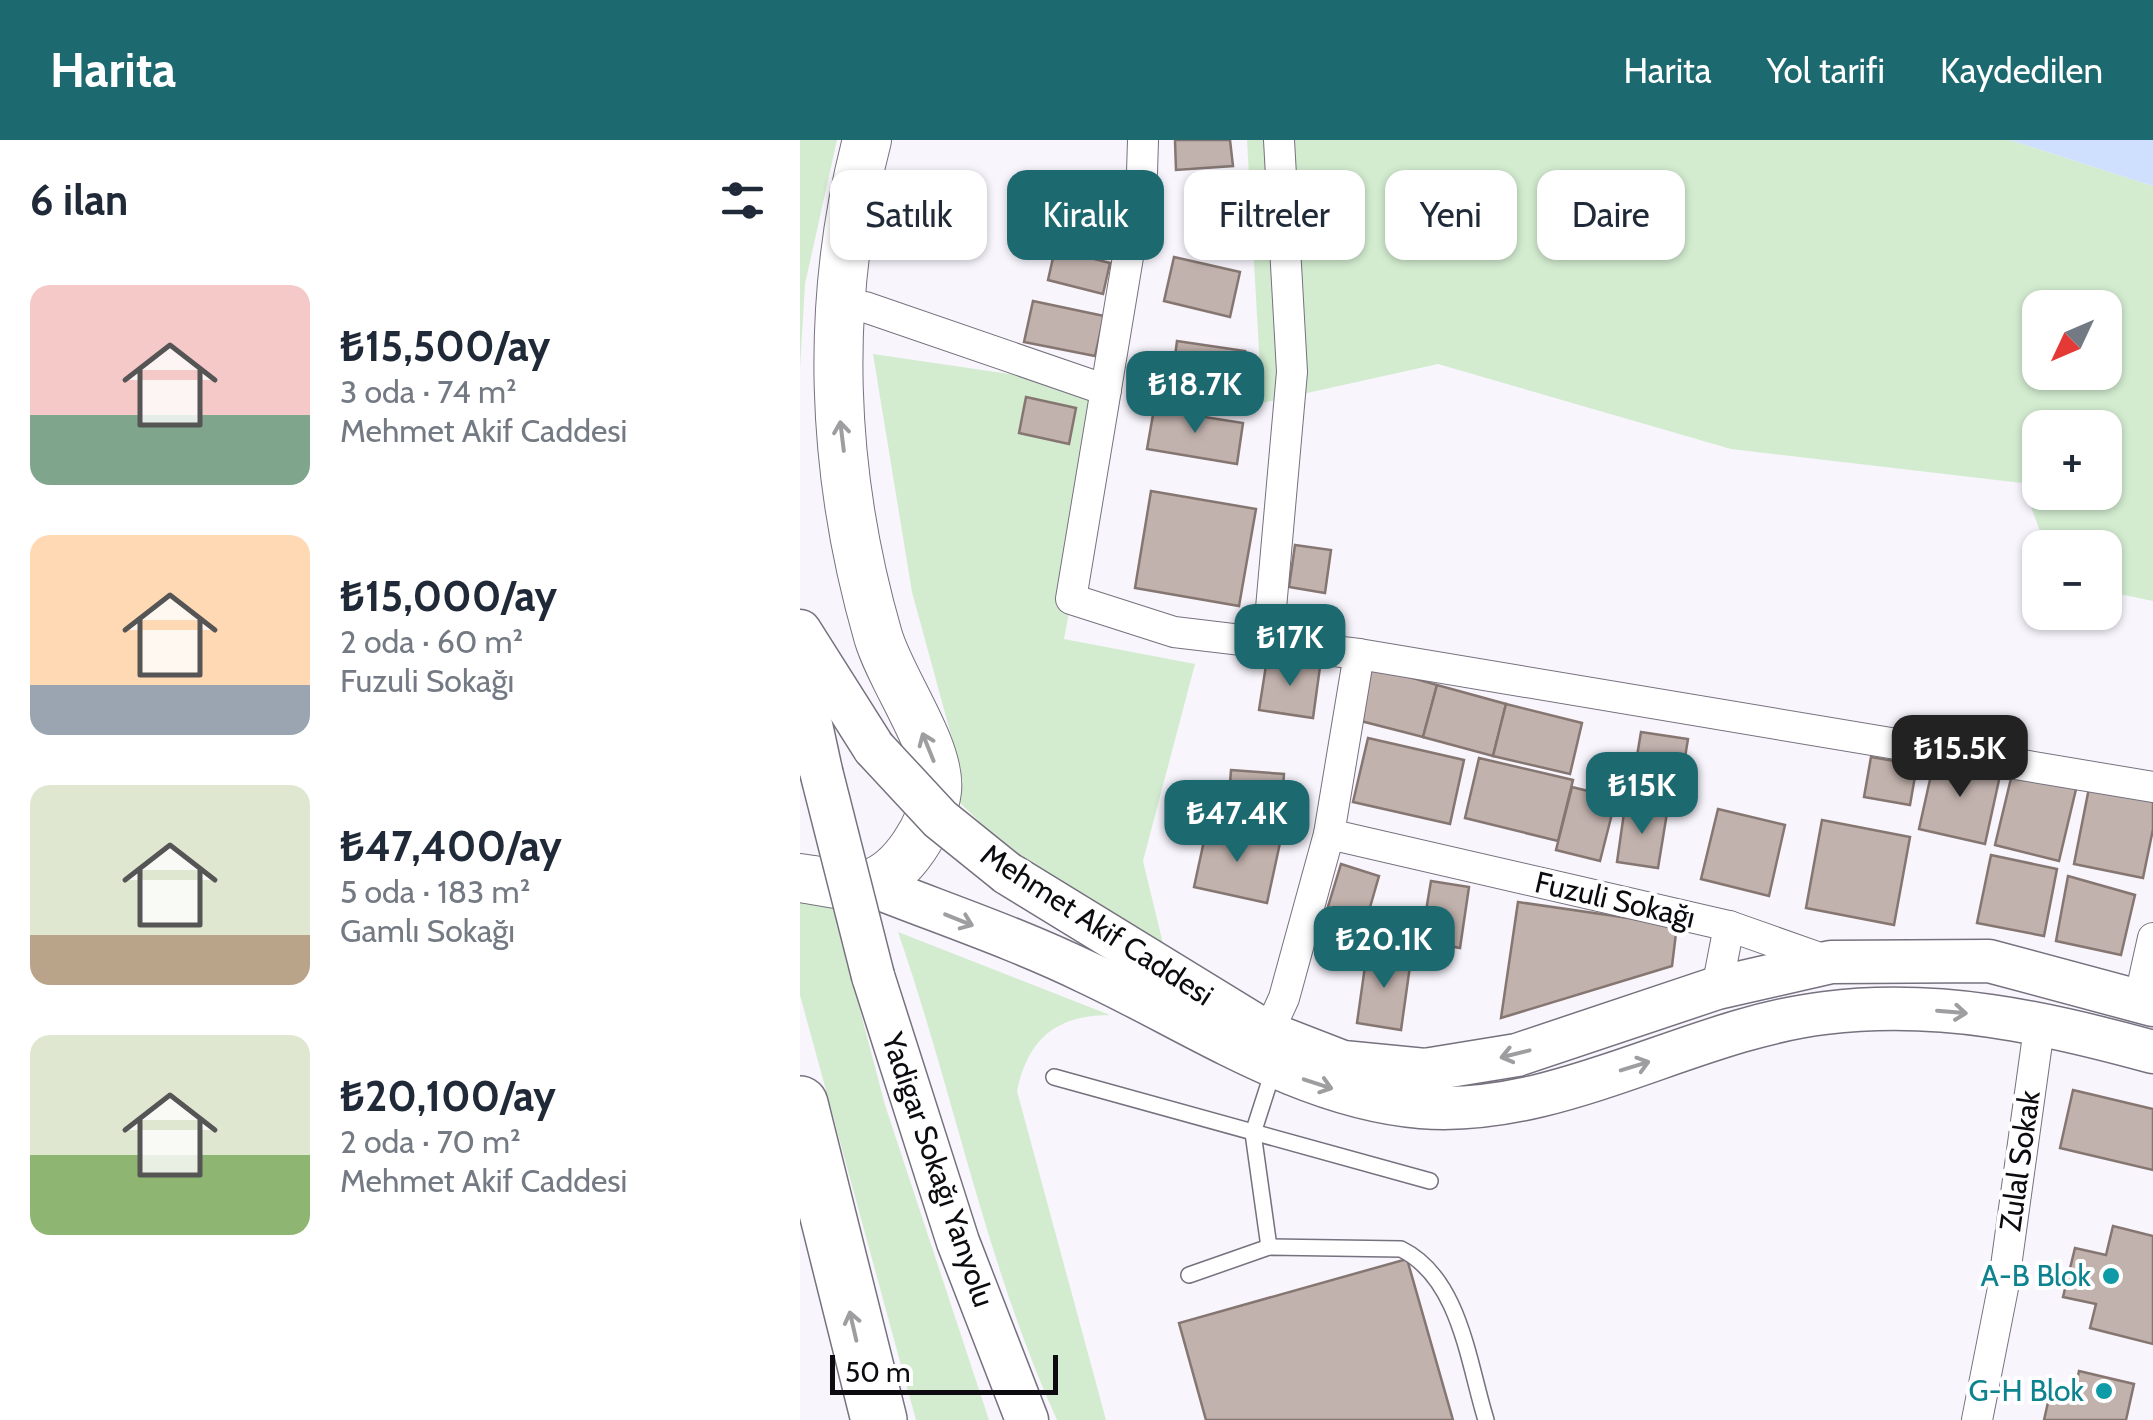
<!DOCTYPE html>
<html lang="tr">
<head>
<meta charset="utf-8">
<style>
  :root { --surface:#fff; --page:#f6f6f7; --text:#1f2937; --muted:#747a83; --accent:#1d6970 }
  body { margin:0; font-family:Cabin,sans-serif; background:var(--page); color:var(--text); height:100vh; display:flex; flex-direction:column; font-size:38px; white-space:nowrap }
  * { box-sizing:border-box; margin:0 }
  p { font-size:32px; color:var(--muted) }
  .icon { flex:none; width:55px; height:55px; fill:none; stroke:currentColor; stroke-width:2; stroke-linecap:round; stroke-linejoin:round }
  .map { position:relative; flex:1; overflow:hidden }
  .side { display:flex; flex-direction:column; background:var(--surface); width:800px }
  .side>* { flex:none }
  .hud { position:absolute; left:30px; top:30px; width:950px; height:90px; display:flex; gap:20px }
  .needle { width:65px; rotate:226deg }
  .controls { position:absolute; left:1222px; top:150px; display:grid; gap:20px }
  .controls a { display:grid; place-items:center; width:100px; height:100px; border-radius:20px; background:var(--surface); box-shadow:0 2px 8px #0004; font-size:50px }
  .scale { position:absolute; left:30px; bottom:25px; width:228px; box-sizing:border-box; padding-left:10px; border:5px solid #0d0b10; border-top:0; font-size:28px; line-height:35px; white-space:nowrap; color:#0d0b10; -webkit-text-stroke:8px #fff; paint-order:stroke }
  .price { position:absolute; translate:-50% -85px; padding:0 22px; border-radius:20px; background:var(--accent); color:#fff; font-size:32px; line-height:65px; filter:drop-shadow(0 2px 5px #0008) }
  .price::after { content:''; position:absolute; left:50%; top:60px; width:30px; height:22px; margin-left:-15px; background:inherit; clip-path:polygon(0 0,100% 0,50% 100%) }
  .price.on { background:#222; color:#fff }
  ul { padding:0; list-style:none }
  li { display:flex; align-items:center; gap:30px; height:250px; padding:0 30px }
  li span { display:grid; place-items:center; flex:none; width:280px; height:200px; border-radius:20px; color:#555 }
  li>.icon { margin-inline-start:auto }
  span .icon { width:120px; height:120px; fill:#fffc; stroke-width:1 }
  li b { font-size:42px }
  h2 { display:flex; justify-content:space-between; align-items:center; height:120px; padding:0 30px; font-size:42px }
  .tag { padding:0 35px; border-radius:20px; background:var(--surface); box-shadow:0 2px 8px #0004; font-size:35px; line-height:90px }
  .tag.on { background:var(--accent); color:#fff }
  header { display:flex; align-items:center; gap:60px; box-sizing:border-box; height:140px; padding:0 50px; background:var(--accent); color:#fff }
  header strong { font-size:48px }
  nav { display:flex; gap:55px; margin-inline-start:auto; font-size:35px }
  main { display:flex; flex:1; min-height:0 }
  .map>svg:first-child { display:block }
  .green { fill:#d3ecd0; fill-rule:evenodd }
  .water { fill:#cfe0fe }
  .building { fill:#c2b2ad; stroke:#857671; stroke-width:2.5 }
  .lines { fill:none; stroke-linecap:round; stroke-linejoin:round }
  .service-casing { stroke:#76717e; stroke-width:18 }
  .minor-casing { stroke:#76717e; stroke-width:32 }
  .secondary-casing { stroke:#76717e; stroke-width:45 }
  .primary-casing { stroke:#76717e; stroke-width:50 }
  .motorway-casing { stroke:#76717e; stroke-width:58 }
  .service { stroke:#fff; stroke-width:15 }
  .minor { stroke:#fff; stroke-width:30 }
  .secondary { stroke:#fff; stroke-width:42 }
  .primary { stroke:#fff; stroke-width:48 }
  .motorway { stroke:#fff; stroke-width:55 }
  .secondary-bridge-casing { stroke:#76717e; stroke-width:45; stroke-linecap:butt }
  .secondary-bridge { stroke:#fff; stroke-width:42 }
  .oneway { stroke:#9e9d9f }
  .culture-dot { fill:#0f9aa8; stroke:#fff; stroke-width:4 }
  .labels { text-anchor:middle; stroke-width:8; stroke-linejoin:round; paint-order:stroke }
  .street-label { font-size:30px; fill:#0d0b10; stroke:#fff }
  .culture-label { font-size:30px; fill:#0d838f; stroke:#fff; text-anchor:end }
</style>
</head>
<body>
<header>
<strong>Harita</strong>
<nav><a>Harita</a><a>Yol tarifi</a><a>Kaydedilen</a></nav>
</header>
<main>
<section class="side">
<h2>6 ilan<svg class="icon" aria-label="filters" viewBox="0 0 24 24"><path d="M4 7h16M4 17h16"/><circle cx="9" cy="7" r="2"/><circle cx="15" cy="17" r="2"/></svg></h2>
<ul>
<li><span style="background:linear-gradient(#f6c9c9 65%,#7fa58c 0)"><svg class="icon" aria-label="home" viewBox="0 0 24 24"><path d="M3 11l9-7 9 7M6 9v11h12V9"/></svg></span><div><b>₺15,500/ay</b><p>3 oda · 74 m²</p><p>Mehmet Akif Caddesi</p></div></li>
<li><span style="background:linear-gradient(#ffd9b3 75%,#9aa5b1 0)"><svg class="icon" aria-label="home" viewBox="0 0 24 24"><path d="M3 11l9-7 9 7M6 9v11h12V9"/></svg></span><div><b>₺15,000/ay</b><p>2 oda · 60 m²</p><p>Fuzuli Sokağı</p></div></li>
<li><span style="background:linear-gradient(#dfe7d0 75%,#b9a48a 0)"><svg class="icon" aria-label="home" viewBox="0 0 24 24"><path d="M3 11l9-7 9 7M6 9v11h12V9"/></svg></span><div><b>₺47,400/ay</b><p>5 oda · 183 m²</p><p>Gamlı Sokağı</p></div></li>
<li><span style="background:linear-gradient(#dfe7d0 60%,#8fb573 0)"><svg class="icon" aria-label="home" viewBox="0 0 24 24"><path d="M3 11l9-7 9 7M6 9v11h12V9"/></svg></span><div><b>₺20,100/ay</b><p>2 oda · 70 m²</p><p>Mehmet Akif Caddesi</p></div></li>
</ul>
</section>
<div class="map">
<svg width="1353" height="1280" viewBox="0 0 1353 1280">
  <rect width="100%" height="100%" fill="#f8f5fd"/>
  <g class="green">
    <polygon points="0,0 37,0 5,144 0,228"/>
    <path d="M447,0H1210L1353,46V461L1305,451V408L1246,407L1222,343L931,309L638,224L462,263ZM1240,168H1305V232H1240ZM1240,288H1305V352H1240Z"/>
    <polygon points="73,214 311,249 264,499 395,524 343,721 365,812 196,698 154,657 154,606 112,452"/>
    <polygon points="0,761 32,764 85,965 189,1280 116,1280 0,855"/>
    <path d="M98,792L310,875C256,875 228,899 217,951L306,1280H257C186,1124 154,954 98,792Z"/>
  </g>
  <polygon class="water" points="1210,0 1353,0 1353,46"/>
  <g class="building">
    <polygon points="375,0 430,0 433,26 376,30"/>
    <polygon points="293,34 329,41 318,98 282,92"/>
    <polygon points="255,109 310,123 303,154 248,140"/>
    <polygon points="374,117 440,132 430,177 364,161"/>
    <polygon points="233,161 304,176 295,216 224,202"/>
    <polygon points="377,201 445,211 438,264 370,254"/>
    <polygon points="226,257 276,268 269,304 219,293"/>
    <polygon points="354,269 443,283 437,324 347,309"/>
    <polygon points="351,351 456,369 439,466 335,448"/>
    <polygon points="495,405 531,410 525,453 489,447"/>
    <polygon points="467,519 520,527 513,578 459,570"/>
    <polygon points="571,526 637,545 623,597 557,580"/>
    <polygon points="637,545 706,564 693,616 623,597"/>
    <polygon points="706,564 782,583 770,634 693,616"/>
    <polygon points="841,592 888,599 880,648 833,640"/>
    <polygon points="568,598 664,620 650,684 553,662"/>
    <polygon points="1071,617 1117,625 1110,665 1064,657"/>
    <polygon points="1135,617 1201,631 1185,704 1119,689"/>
    <polygon points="679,618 773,640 758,701 665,678"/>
    <polygon points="431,630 484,634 480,688 427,684"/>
    <polygon points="1213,630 1277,645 1259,721 1195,705"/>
    <polygon points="772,647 816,658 800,721 756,710"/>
    <polygon points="1289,648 1353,661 1353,689 1343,738 1274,724"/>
    <polygon points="825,666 867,673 858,728 817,722"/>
    <polygon points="918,669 985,685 969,756 901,739"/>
    <polygon points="1022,680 1110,697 1094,785 1006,768"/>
    <polygon points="407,687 480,703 467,763 394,747"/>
    <polygon points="1191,715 1257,729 1244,796 1177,783"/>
    <polygon points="541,724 579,736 566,781 527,770"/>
    <polygon points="1268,736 1335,755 1321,815 1256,801"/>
    <polygon points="631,741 669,747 660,808 621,801"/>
    <polygon points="718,762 877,785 872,826 701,878"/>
    <polygon points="567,812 611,819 601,890 557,883"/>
    <polygon points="1273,950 1353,969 1353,1030 1260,1008"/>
    <polygon points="1313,1086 1353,1096 1353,1204 1290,1188 1296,1164 1263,1157 1275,1108 1306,1115"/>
    <polygon points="607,1119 653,1280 406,1280 379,1183"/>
    <polygon points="1279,1231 1334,1244 1326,1280 1244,1280 1249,1258 1272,1263"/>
  </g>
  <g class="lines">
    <defs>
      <g id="service">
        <polyline points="254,937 630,1041"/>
        <polyline points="469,1107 453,993 473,931"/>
        <path d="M389,1135L469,1107L601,1109C660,1138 668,1222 686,1280"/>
      </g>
      <g id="minor">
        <polyline points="343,0 342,33 271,459 374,492 559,514 1353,647"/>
        <polyline points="65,167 306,250"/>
        <polyline points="468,502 492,232 479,0"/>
        <polyline points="559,514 529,694 929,786 1031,822"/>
        <polyline points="917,848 929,786"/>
        <polyline points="1339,861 1353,798"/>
        <polyline points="468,893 484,858 529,694"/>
        <polyline points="1177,1280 1203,1148 1240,881"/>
      </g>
      <g id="secondary">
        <polyline points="0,491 74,608"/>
        <polyline points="0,534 21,631"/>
        <polyline points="207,733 468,893 543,922 625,930 717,915 917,848 1031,822 1189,821 1353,865"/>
        <path d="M68,744C141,773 216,798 286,832C393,882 501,957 621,967C759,978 890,889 1025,873C1139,859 1244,882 1353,912"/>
        <polyline points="73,836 158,1102 227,1280"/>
      </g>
      <path id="primary" d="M0,738C19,740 50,749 68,744C103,735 133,683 137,651C142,609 91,541 78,496C31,333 24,164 67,0"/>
      <polyline id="motorway" points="0,964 79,1280"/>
    </defs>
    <use href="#service" class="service-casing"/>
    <use href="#minor" class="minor-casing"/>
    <use href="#secondary" class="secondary-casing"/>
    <use href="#primary" class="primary-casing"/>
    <use href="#motorway" class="motorway-casing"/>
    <use href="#service" class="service"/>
    <use href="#minor" class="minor"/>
    <use href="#secondary" class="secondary"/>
    <use href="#primary" class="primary"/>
    <use href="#motorway" class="motorway"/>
    <defs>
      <g id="secondary-bridge">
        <polyline points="74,608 140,679 207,733"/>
        <polyline points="21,631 73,836"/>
      </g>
    </defs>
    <use href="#secondary-bridge" class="secondary-bridge-casing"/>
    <use href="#secondary-bridge" class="secondary-bridge"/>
  </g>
  <defs><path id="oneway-shaft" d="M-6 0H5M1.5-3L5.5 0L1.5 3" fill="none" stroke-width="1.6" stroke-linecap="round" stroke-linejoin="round" transform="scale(2.5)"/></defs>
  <g class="oneway">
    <use href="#oneway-shaft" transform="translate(42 296) rotate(-97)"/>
    <use href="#oneway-shaft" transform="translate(128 607) rotate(-112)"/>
    <use href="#oneway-shaft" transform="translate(159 780) rotate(22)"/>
    <use href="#oneway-shaft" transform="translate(1152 872) rotate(5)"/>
    <use href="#oneway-shaft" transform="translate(715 914) rotate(166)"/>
    <use href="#oneway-shaft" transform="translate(835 926) rotate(-17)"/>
    <use href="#oneway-shaft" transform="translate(518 944) rotate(18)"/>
    <use href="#oneway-shaft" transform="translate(53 1186) rotate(-103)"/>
  </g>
  <g class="culture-dot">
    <circle cx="1311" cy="1136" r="10"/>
    <circle cx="1304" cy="1251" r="10"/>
  </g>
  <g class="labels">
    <g class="street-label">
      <text transform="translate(815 760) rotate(13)" y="10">Fuzuli Sokağı</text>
      <text transform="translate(297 785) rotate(33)" y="10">Mehmet Akif Caddesi</text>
      <text transform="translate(1220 1021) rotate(-82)" y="10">Zulal Sokak</text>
      <text transform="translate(138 1030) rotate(71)" y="10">Yadigar Sokağı Yanyolu</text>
    </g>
    <g class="culture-label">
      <text x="1291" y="1146">A-B Blok</text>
      <text x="1284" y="1261">G-H Blok</text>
    </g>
  </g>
</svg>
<div class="controls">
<a><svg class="needle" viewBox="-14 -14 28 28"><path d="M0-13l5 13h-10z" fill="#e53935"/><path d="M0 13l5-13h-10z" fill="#747a83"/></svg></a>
<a>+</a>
<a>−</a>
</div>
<div class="scale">50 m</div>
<b class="price" style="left:395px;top:296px">₺18.7K</b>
<b class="price" style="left:490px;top:549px">₺17K</b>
<b class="price on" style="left:1160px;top:660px">₺15.5K</b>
<b class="price" style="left:842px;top:697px">₺15K</b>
<b class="price" style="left:437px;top:725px">₺47.4K</b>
<b class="price" style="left:584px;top:851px">₺20.1K</b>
<div class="hud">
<a class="tag">Satılık</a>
<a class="tag on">Kiralık</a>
<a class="tag">Filtreler</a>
<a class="tag">Yeni</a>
<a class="tag">Daire</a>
</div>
</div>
</main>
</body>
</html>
